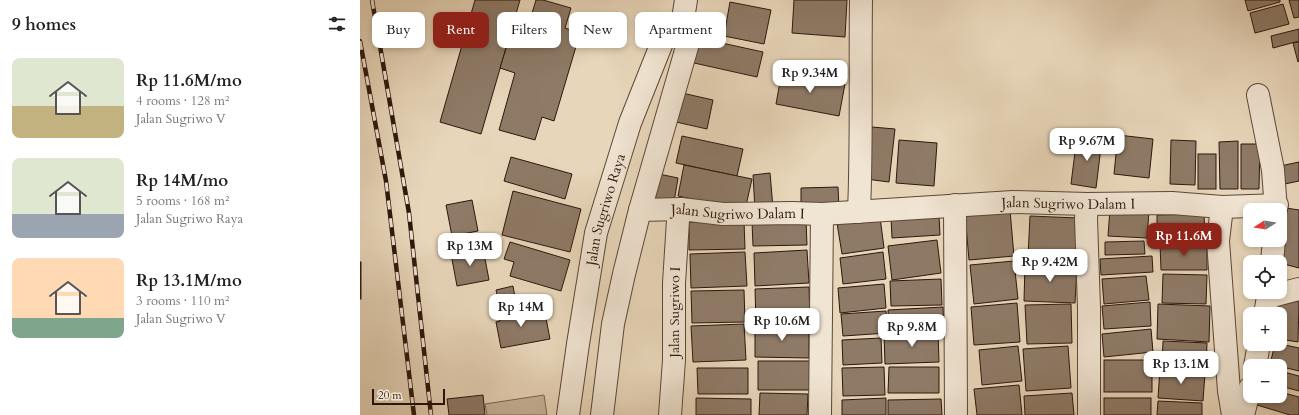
<!DOCTYPE html>
<html lang="en">
<head>
<meta charset="utf-8">
<style>
  :root { --surface:#fff; --page:#f6f6f6; --text:#222; --muted:#767676; --accent:#8f2418 }
  body { margin:0; font-family:Cardo,serif; background:var(--page); color:var(--text); height:100vh; display:flex; flex-direction:column; font-size:15px; white-space:nowrap }
  * { box-sizing:border-box; margin:0 }
  p { font-size:13px; color:var(--muted) }
  .icon { flex:none; width:22px; height:22px; fill:none; stroke:currentColor; stroke-width:2; stroke-linecap:round; stroke-linejoin:round }
  .map { position:relative; flex:1; overflow:hidden }
  .drawer { display:flex; flex-direction:column; background:var(--surface); width:360px }
  .drawer>* { flex:none }
  .guide { position:absolute; left:12px; top:12px; width:380px; height:36px; display:flex; gap:8px }
  .needle { width:26px; rotate:258deg }
  .controls { position:absolute; left:883px; top:203px; display:grid; gap:8px }
  .controls a { display:grid; place-items:center; width:44px; height:44px; border-radius:8px; background:var(--surface); box-shadow:0 2px 6px #0003; font-size:20px }
  .scale { position:absolute; left:12px; bottom:10px; width:73px; box-sizing:border-box; padding-left:4px; border:2px solid #2d170d; border-top:0; font-size:11px; line-height:14px; white-space:nowrap; color:#2d170d; -webkit-text-stroke:3px #f0e4d2; paint-order:stroke }
  .price { position:absolute; translate:-50% -34px; padding:0 9px; border-radius:8px; background:#fff; color:#222; font-size:13px; line-height:26px; filter:drop-shadow(0 1px 2px #0008) }
  .price::after { content:''; position:absolute; left:50%; top:24px; width:12px; height:9px; margin-left:-6px; background:inherit; clip-path:polygon(0 0,100% 0,50% 100%) }
  .price.active { background:var(--accent); color:#fff }
  ul { padding:0; list-style:none }
  li { display:flex; align-items:center; gap:12px; height:100px; padding:0 12px }
  li span { display:grid; place-items:center; flex:none; width:112px; height:80px; border-radius:8px; color:#555 }
  li>.icon { margin-inline-start:auto }
  span .icon { width:48px; height:48px; fill:#fffc; stroke-width:1 }
  li b { font-size:17px }
  h2 { display:flex; justify-content:space-between; align-items:center; height:48px; padding:0 12px; font-size:17px }
  .chip { padding:0 14px; border-radius:8px; background:var(--surface); box-shadow:0 2px 6px #0003; font-size:14px; line-height:36px }
  .chip.active { background:var(--accent); color:#fff }
  main { display:flex; flex:1; min-height:0 }
  .map>svg:first-child { display:block }
  .green { fill:#c8b69d; stroke:#7a6655 }
  .building { fill:#8e7a67; stroke:#2d170d }
  .lines { fill:none; stroke-linecap:round; stroke-linejoin:round }
  .minor-casing { stroke:#5c4738; stroke-width:24 }
  .minor { stroke:#f0e4d2; stroke-width:22 }
  .rail-casing { stroke:#2d170d; stroke-width:4.5 }
  .rail { stroke:#f0e4d2; stroke-width:3; stroke-dasharray:9; stroke-linecap:butt }
  .labels { text-anchor:middle; stroke-width:3.5; stroke-linejoin:round; paint-order:stroke }
  .street-label { font-size:14px; fill:#2d170d; stroke:#f0e4d2 }
</style>
</head>
<body>
<main>
<section class="drawer">
<h2>9 homes<svg class="icon" aria-label="filters" viewBox="0 0 24 24"><path d="M4 7h16M4 17h16"/><circle cx="9" cy="7" r="2"/><circle cx="15" cy="17" r="2"/></svg></h2>
<ul>
<li><span style="background:linear-gradient(#dfe7d0 60%,#c2b280 0)"><svg class="icon" aria-label="home" viewBox="0 0 24 24"><path d="M3 11l9-7 9 7M6 9v11h12V9"/></svg></span><div><b>Rp 11.6M/mo</b><p>4 rooms · 128 m²</p><p>Jalan Sugriwo V</p></div></li>
<li><span style="background:linear-gradient(#dfe7d0 70%,#9aa5b1 0)"><svg class="icon" aria-label="home" viewBox="0 0 24 24"><path d="M3 11l9-7 9 7M6 9v11h12V9"/></svg></span><div><b>Rp 14M/mo</b><p>5 rooms · 168 m²</p><p>Jalan Sugriwo Raya</p></div></li>
<li><span style="background:linear-gradient(#ffd9b3 75%,#7fa58c 0)"><svg class="icon" aria-label="home" viewBox="0 0 24 24"><path d="M3 11l9-7 9 7M6 9v11h12V9"/></svg></span><div><b>Rp 13.1M/mo</b><p>3 rooms · 110 m²</p><p>Jalan Sugriwo V</p></div></li>
</ul>
</section>
<div class="map">
<svg width="939" height="415" viewBox="0 0 939 415">
  <rect width="100%" height="100%" fill="#e8d6ba"/>
  <filter id="stains"><feTurbulence type="fractalNoise" baseFrequency=".005" numOctaves="4"/><feColorMatrix values="0 0 0 0 .2 0 0 0 0 .09 0 0 0 0 .02 0 0 0 .5 -.17"/></filter>
  <radialGradient id="worn" r=".72"><stop offset=".6" stop-color="#630" stop-opacity="0"/><stop offset="1" stop-color="#630" stop-opacity=".3"/></radialGradient>
  <polygon class="green" points="184,395 187,415 127,415 125,404"/>
  <g class="building">
    <polygon points="115,0 160,0 121,134 80,122"/>
    <polygon points="176,0 183,0 211,8 205,28 220,33 194,121 182,117 175,140 139,130 155,73 140,68 155,19 169,23"/>
    <polygon points="434,0 487,0 485,37 432,33"/>
    <polygon points="885,0 920,0 920,2 888,11"/>
    <polygon points="929,0 939,0 939,17 934,18"/>
    <polygon points="370,2 411,10 404,44 364,36"/>
    <polygon points="923,4 929,24 895,33 890,13"/>
    <polygon points="939,29 939,41 913,48 911,36"/>
    <polygon points="339,38 403,52 397,77 334,63"/>
    <polygon points="939,42 939,61 938,62 933,43"/>
    <polygon points="422,71 485,84 479,116 416,104"/>
    <polygon points="322,93 353,100 347,129 316,122"/>
    <polygon points="512,127 535,129 529,182 506,179"/>
    <polygon points="758,135 793,139 789,178 754,174"/>
    <polygon points="322,136 383,149 377,176 316,163"/>
    <polygon points="717,136 742,139 736,188 711,184"/>
    <polygon points="539,140 577,143 574,186 536,183"/>
    <polygon points="811,140 836,141 835,185 810,184"/>
    <polygon points="878,141 878,189 860,189 859,142"/>
    <polygon points="881,144 900,144 899,189 881,189"/>
    <rect x="838" y="154" width="18" height="35"/>
    <polygon points="151,157 212,174 205,199 144,181"/>
    <polygon points="939,162 939,181 920,185 916,167"/>
    <polygon points="324,165 392,179 385,210 318,196"/>
    <polygon points="294,173 318,178 314,202 290,197"/>
    <polygon points="410,173 413,208 395,210 393,175"/>
    <polygon points="478,187 479,208 441,209 441,188"/>
    <polygon points="153,191 221,209 210,252 142,235"/>
    <polygon points="112,200 118,231 92,236 86,205"/>
    <polygon points="926,208 939,210 939,268 916,262"/>
    <polygon points="750,209 789,211 787,238 748,236"/>
    <polygon points="650,210 654,256 609,260 605,214"/>
    <polygon points="844,214 845,240 797,241 797,215"/>
    <polygon points="579,216 580,235 532,238 531,218"/>
    <polygon points="670,216 718,218 716,259 668,257"/>
    <polygon points="520,217 524,248 482,254 477,223"/>
    <polygon points="446,220 447,245 393,246 392,222"/>
    <polygon points="384,221 385,249 329,250 329,222"/>
    <polygon points="577,240 581,273 532,280 528,246"/>
    <polygon points="784,241 785,254 745,255 745,242"/>
    <polygon points="150,242 210,260 201,291 150,276 154,262 144,259"/>
    <polygon points="847,243 847,270 801,270 800,244"/>
    <polygon points="123,248 129,280 97,286 91,254"/>
    <polygon points="447,250 449,283 395,286 394,253"/>
    <polygon points="385,252 387,286 331,288 330,254"/>
    <polygon points="523,252 526,279 483,284 480,258"/>
    <polygon points="792,256 793,272 741,275 740,259"/>
    <polygon points="654,261 658,299 614,304 610,265"/>
    <rect x="0" y="262" width="1" height="37"/>
    <polygon points="665,264 717,266 715,303 664,301"/>
    <polygon points="803,274 847,275 846,304 802,303"/>
    <polygon points="786,276 789,300 744,304 742,279"/>
    <polygon points="581,279 582,305 531,306 530,281"/>
    <polygon points="524,284 526,308 480,313 478,288"/>
    <polygon points="153,286 156,303 140,307 136,290"/>
    <polygon points="449,287 450,322 396,323 395,289"/>
    <polygon points="384,290 385,322 332,323 331,291"/>
    <polygon points="920,298 939,302 938,342 920,339 920,314 916,314"/>
    <polygon points="790,302 791,326 744,329 742,306"/>
    <polygon points="657,303 660,342 614,345 611,307"/>
    <polygon points="711,304 712,343 667,344 665,305"/>
    <polygon points="798,304 850,306 849,342 797,339"/>
    <polygon points="153,306 155,318 185,313 190,339 141,348 136,322 140,321 138,309"/>
    <polygon points="583,307 584,328 529,331 528,310"/>
    <polygon points="526,311 528,333 483,336 481,314"/>
    <polygon points="384,324 386,360 333,362 331,326"/>
    <polygon points="395,325 449,326 449,358 395,357"/>
    <polygon points="791,329 793,352 744,357 742,334"/>
    <polygon points="578,333 579,362 525,364 524,335"/>
    <polygon points="521,338 522,363 483,365 482,340"/>
    <polygon points="803,341 847,343 846,370 802,368"/>
    <polygon points="915,344 920,344 939,348 939,371 910,364"/>
    <polygon points="658,346 662,381 622,385 619,350"/>
    <polygon points="708,346 711,388 666,391 663,349"/>
    <rect x="744" y="360" width="48" height="32"/>
    <polygon points="398,361 450,361 451,390 398,390"/>
    <polygon points="524,367 525,395 483,396 482,368"/>
    <polygon points="529,367 579,367 579,393 528,393"/>
    <polygon points="337,368 388,368 388,394 338,394"/>
    <polygon points="800,369 845,373 843,401 798,398"/>
    <polygon points="920,371 939,376 939,391 920,386"/>
    <polygon points="659,385 662,415 617,415 614,389"/>
    <polygon points="920,392 939,397 939,415 930,415 897,405 899,396 920,396"/>
    <polygon points="400,393 448,394 447,415 399,415"/>
    <polygon points="712,393 714,415 665,415 664,396"/>
    <polygon points="123,395 125,415 89,415 87,399"/>
    <polygon points="336,398 391,399 391,415 336,415"/>
    <polygon points="526,398 526,415 482,415 482,400"/>
    <rect x="744" y="398" width="47" height="17"/>
    <polygon points="581,399 582,415 528,415 528,400"/>
    <polygon points="798,401 842,403 842,415 797,415"/>
  </g>
  <g class="lines">
    <defs>
      <g id="minor">
        <polyline points="898,95 913,170 916,210"/>
        <polyline points="727,204 726,219 729,308 729,415"/>
        <polyline points="595,205 596,415"/>
        <polyline points="862,207 858,241 869,391 873,415"/>
        <path id="s1" d="M280,210L321,209L363,214L432,213L462,214L653,202L727,204L812,203L862,207L917,205"/>
        <path d="M499,212C502,141 500,71 501,0"/>
        <polyline points="912,262 914,240"/>
        <polyline points="905,314 908,297 939,289"/>
        <polyline points="895,366 899,344"/>
        <path id="s2" d="M208,415L218,344L236,233L270,123L305,35L312,26L323,19"/>
        <polyline points="242,415 253,324 264,274 280,210 329,40 329,30 323,19 326,0"/>
        <path id="s3" d="M310,415L314,360V283L318,220L321,209"/>
        <polyline points="460,415 462,214"/>
        <polyline points="883,415 890,388"/>
      </g>
    </defs>
    <use href="#minor" class="minor-casing"/>
    <use href="#minor" class="minor"/>
    <defs>
      <g id="rail">
        <polyline points="12,0 49,213 71,415"/>
        <polyline points="0,41 26,181 54,415"/>
      </g>
    </defs>
    <use href="#rail" class="rail-casing"/>
    <use href="#rail" class="rail"/>
  </g>
  <g class="labels">
    <g class="street-label">
      <text dy="5" stroke="none"><textPath href="#s1" startOffset="429">Jalan Sugriwo Dalam I</textPath></text>
      <text dy="5" stroke="none"><textPath href="#s2" startOffset="209">Jalan Sugriwo Raya</textPath></text>
      <text dy="5" stroke="none"><textPath href="#s1" startOffset="98">Jalan Sugriwo Dalam I</textPath></text>
      <text dy="5" stroke="none"><textPath href="#s3" startOffset="103">Jalan Sugriwo I</textPath></text>
    </g>
  </g>
  <rect width="100%" height="100%" filter="url(#stains)"/>
  <rect width="100%" height="100%" fill="url(#worn)"/>
</svg>
<div class="controls">
<a><svg class="needle" viewBox="-14 -14 28 28"><path d="M0-13l5 13h-10z" fill="#e53935"/><path d="M0 13l5-13h-10z" fill="#767676"/></svg></a>
<a><svg class="icon" aria-label="locate" viewBox="0 0 24 24"><circle cx="12" cy="12" r="6"/><path d="M12 2v4M12 18v4M2 12h4M18 12h4"/></svg></a>
<a>+</a>
<a>−</a>
</div>
<div class="scale">20 m</div>
<b class="price" style="left:450px;top:94px">Rp 9.34M</b>
<b class="price" style="left:727px;top:162px">Rp 9.67M</b>
<b class="price active" style="left:824px;top:257px">Rp 11.6M</b>
<b class="price" style="left:110px;top:267px">Rp 13M</b>
<b class="price" style="left:690px;top:283px">Rp 9.42M</b>
<b class="price" style="left:161px;top:328px">Rp 14M</b>
<b class="price" style="left:422px;top:342px">Rp 10.6M</b>
<b class="price" style="left:552px;top:348px">Rp 9.8M</b>
<b class="price" style="left:821px;top:385px">Rp 13.1M</b>
<div class="guide">
<a class="chip">Buy</a>
<a class="chip active">Rent</a>
<a class="chip">Filters</a>
<a class="chip">New</a>
<a class="chip">Apartment</a>
</div>
</div>
</main>
</body>
</html>
